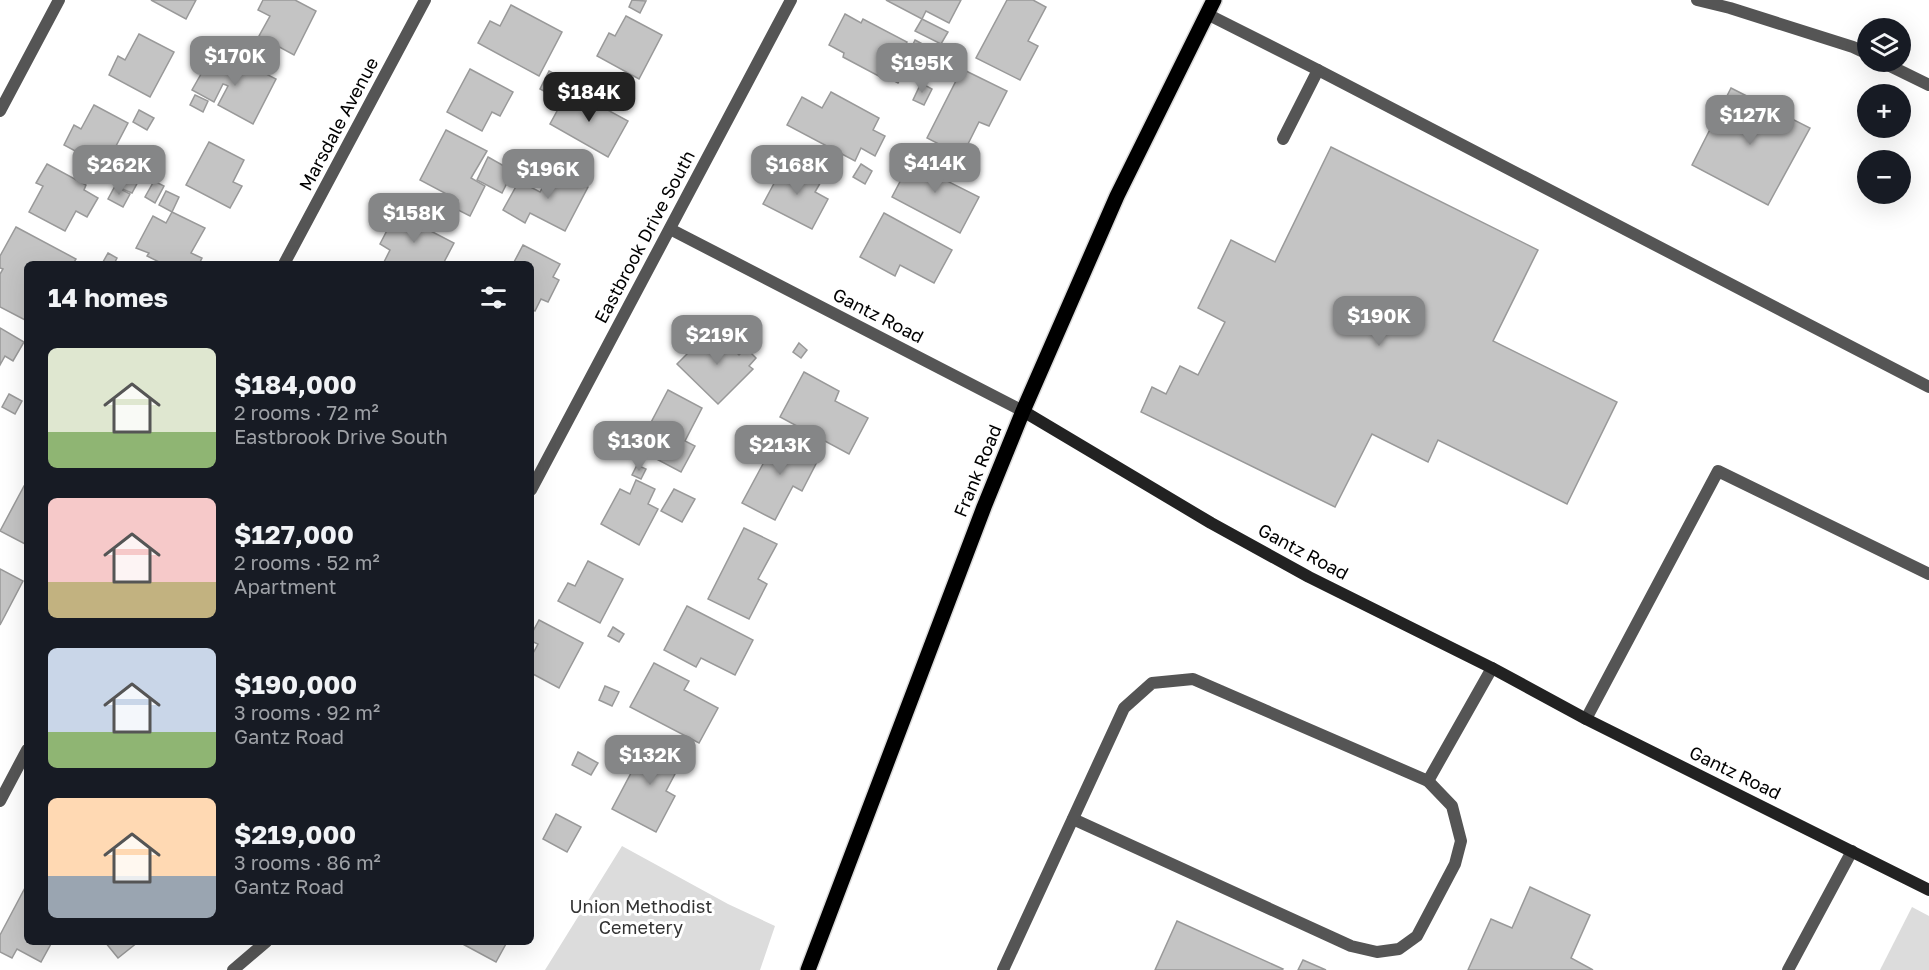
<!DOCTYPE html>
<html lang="en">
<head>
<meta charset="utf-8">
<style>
  :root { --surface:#171b24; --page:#242831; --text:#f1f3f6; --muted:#9ea1a6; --accent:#858687 }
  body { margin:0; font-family:"Golos Text",sans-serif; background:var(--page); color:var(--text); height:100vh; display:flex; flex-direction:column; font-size:22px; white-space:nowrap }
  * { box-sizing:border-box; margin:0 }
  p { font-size:20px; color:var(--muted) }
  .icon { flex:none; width:33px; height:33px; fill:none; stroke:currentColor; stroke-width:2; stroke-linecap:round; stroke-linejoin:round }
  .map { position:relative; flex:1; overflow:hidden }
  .drawer { position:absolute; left:24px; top:261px; width:510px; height:684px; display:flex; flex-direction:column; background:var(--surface); border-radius:9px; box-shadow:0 6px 24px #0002 }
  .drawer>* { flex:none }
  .fabs { position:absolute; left:1857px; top:18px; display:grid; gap:12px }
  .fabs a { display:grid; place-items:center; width:54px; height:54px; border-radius:50%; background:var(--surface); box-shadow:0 6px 24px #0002; font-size:30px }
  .price { position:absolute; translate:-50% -51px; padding:0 14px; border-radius:12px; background:var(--accent); color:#fff; font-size:20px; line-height:39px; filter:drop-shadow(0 2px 3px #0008) }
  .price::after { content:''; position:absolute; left:50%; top:36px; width:18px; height:14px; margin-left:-9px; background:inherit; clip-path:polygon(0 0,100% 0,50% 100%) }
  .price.active { background:#222; color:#fff }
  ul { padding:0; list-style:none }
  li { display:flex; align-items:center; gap:18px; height:150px; padding:0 24px }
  li span { display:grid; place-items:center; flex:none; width:168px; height:120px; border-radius:9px; color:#555 }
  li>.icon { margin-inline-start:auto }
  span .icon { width:72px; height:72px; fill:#fffc; stroke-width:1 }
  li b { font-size:26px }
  h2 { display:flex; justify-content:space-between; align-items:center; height:72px; padding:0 24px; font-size:26px }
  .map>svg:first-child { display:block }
  .green { fill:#dcdcdc }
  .building { fill:#c4c4c4; stroke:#999; stroke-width:1.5 }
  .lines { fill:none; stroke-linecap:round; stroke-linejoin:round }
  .primary-casing { stroke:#dbdbdb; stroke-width:18 }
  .service { stroke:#555; stroke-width:12 }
  .minor { stroke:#555; stroke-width:12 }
  .secondary { stroke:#222; stroke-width:12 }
  .primary { stroke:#000; stroke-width:15 }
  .labels { text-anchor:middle; stroke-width:6; stroke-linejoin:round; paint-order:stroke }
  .street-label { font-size:18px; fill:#000; stroke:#fff }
  .park-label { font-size:18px; fill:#333; stroke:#fff }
</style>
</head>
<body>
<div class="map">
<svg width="1929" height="970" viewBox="0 0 1929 970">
  <rect width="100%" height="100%" fill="#fff"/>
  <g class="green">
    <polygon points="622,846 728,904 775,926 760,970 545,970"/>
    <polygon points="1912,907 1929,916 1929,970 1880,970"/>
  </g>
  <g class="building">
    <polygon points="151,0 196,0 186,19"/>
    <polygon points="263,0 295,0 316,11 294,55 259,36 270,16 258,10"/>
    <polygon points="632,0 646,1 640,13 629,7"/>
    <polygon points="886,0 961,0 949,23 926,11 922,19"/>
    <polygon points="1007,0 1033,0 1046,7 1028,41 1038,46 1020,80 976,58"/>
    <polygon points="511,5 562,32 539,76 478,43 490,21 500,26"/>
    <polygon points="845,14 861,23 863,19 907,42 903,49 913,55 898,83 887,77 886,80 843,57 844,53 829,45"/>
    <polygon points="626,16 662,35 639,79 597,56 609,33 615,36"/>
    <polygon points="922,19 948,32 941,44 915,31"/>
    <polygon points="139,34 174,52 150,97 109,75 118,56 125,60"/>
    <polygon points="915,40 930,48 924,58 910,51"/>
    <polygon points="213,53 232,64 230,68 236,71 241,61 276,79 253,124 218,105 228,86 226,85 223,84 214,102 192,90"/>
    <polygon points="470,69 513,92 500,116 492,112 482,131 447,112"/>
    <polygon points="962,69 1007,91 989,126 979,122 962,156 927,138"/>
    <polygon points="549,71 562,78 553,96 540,89"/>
    <polygon points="921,83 932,89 924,105 913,100"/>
    <polygon points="1731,88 1810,128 1768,205 1692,165"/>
    <polygon points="569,89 628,121 608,157 550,124"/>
    <polygon points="831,92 879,118 873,130 885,136 875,156 861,148 855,161 787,125 802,97 822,108"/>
    <polygon points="195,95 208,101 203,112 190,105"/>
    <polygon points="94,105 128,123 105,167 64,145 74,125 81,129"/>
    <polygon points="139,110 154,118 147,130 133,122"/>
    <polygon points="446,130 487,151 471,178 485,186 470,216 454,208 458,200 420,180"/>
    <polygon points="209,142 244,160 233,182 242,186 230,208 186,185"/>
    <polygon points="1331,147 1538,250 1493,341 1617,402 1567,504 1438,440 1428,462 1372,434 1335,507 1141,412 1152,387 1166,394 1180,366 1198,375 1225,322 1198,308 1231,240 1275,262"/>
    <polygon points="915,153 949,170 945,180 979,197 960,233 892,197"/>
    <polygon points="488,157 513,171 502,193 477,180"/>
    <polygon points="786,161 822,180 815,192 828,199 812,229 763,204"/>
    <polygon points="47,164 86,185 84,190 98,198 87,217 76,211 65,231 29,212 43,186 36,183"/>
    <polygon points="861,164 872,171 865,184 853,177"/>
    <polygon points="553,168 588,187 565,231 530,213 525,223 503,210 519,181 540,192"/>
    <polygon points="123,169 140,178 132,193 115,186"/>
    <polygon points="154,181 164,186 155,203 145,197"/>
    <polygon points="115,186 130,194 123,207 108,199"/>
    <polygon points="166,191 179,197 172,212 159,205"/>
    <polygon points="172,212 205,228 191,253 202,258 199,264 163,264 147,256 149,253 136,248 153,216 166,223"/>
    <polygon points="396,213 454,243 443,264 383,264 390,250 380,244"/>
    <polygon points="884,213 952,250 934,283 900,265 895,276 860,257"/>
    <polygon points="16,227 76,259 73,264 27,264 27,321 0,307 0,274 3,269 0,268 0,256"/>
    <polygon points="523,245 560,264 553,277 559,280 548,302 541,299 535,311 531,309 531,264 513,264"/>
    <polygon points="108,253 117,258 114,264 103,262"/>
    <polygon points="0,328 24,342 13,361 5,356 0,365"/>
    <polygon points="713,328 739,355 746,348 756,358 749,366 753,369 718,404 677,364"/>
    <polygon points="799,343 807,350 801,358 793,352"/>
    <polygon points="804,372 839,391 835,401 868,418 849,454 780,417"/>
    <polygon points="668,390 702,408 685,441 695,446 681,472 628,444 638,424 648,428"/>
    <polygon points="9,394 22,401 15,414 2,407"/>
    <polygon points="779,434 820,456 802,491 793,486 775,520 742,503"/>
    <polygon points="637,465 646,469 641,479 632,475"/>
    <polygon points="636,480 655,489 648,504 658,509 639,545 601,524 620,489 630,494"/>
    <polygon points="24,486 27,488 27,545 0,531"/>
    <polygon points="674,489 695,499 682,522 661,511"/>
    <polygon points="744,528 777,544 758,579 767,584 749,619 708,599"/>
    <polygon points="588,561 623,579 600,623 558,601 568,583 575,586"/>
    <polygon points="0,569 23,581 0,625"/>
    <polygon points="687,606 753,640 735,675 701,658 696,667 664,650"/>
    <polygon points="539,620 583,643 559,688 531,673 531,657 538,644 531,641 531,635"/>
    <polygon points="613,627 624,634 619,642 608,636"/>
    <polygon points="654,663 689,681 684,690 718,708 699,743 630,707"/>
    <polygon points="605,686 619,692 612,706 599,700"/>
    <polygon points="649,739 684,757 666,791 675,796 656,832 612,809"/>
    <polygon points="578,752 598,763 591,775 572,765"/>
    <polygon points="556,814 581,827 567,852 543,839"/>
    <polygon points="27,884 27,942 52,942 41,962 17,949 12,958 0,952 0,935"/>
    <polygon points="1530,887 1590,915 1571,958 1593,970 1468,970 1491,919 1512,928"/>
    <polygon points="1177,921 1283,969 1282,970 1155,970"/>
    <polygon points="105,942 138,942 118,958"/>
    <polygon points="459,942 507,942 496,962"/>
    <polygon points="1303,960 1326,970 1298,970"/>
  </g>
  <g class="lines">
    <defs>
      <polyline id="primary" points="808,970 984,507 1023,411 1117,196 1214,0"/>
    </defs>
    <use href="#primary" class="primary-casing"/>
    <g class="service">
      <polyline points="1697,0 1730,8 1853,47 1868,54"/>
      <polyline points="1207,14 1318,70 1929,387"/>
      <polyline points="1882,62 1929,85"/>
      <polyline points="1283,139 1318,70"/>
      <polyline points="1586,719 1718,471 1929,574"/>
      <polyline points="1073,819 1351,946 1377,952 1399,949 1417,936 1455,864 1461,841 1452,806 1428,781"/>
      <polyline points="1003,970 1124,708 1152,683 1193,679 1428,781 1492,668"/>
      <polyline points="1788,970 1852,851"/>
    </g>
    <g class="minor">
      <polyline points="0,111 59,0"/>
      <polyline points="670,229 1023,411"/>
      <polyline points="284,264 425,0"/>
      <polyline points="531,490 791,0"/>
      <polyline points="0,801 27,750"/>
      <polyline points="233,970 266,942"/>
    </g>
    <polyline class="secondary" points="1023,411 1211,523 1309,577 1492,668 1586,719 1929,890"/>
    <use href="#primary" class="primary"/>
  </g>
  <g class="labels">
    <g class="street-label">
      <text transform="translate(339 124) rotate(-62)" y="6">Marsdale Avenue</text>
      <text transform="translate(645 237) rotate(-62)" y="6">Eastbrook Drive South</text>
      <text transform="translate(878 316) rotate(27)" y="6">Gantz Road</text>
      <text transform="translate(978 471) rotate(-68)" y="6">Frank Road</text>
      <text transform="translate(1303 552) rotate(28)" y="6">Gantz Road</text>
      <text transform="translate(1735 773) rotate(26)" y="6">Gantz Road</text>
    </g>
    <g class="park-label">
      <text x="641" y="913">Union Methodist<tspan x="641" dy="21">Cemetery</tspan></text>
    </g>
  </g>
</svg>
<div class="fabs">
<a><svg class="icon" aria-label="layers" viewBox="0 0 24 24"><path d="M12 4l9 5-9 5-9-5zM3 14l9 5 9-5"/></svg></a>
<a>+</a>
<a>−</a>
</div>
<b class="price" style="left:235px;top:87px">$170K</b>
<b class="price" style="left:922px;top:94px">$195K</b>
<b class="price active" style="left:589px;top:123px">$184K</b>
<b class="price" style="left:1750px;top:146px">$127K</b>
<b class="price" style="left:935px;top:194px">$414K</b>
<b class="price" style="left:119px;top:196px">$262K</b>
<b class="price" style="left:797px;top:196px">$168K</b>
<b class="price" style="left:548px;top:200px">$196K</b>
<b class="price" style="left:414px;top:244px">$158K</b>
<b class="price" style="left:1379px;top:347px">$190K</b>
<b class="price" style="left:717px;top:366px">$219K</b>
<b class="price" style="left:639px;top:472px">$130K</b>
<b class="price" style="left:780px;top:476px">$213K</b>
<b class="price" style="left:650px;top:786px">$132K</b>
<section class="drawer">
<h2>14 homes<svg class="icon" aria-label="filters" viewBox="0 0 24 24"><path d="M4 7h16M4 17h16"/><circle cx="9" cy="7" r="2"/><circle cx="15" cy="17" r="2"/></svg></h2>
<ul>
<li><span style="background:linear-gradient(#dfe7d0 70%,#8fb573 0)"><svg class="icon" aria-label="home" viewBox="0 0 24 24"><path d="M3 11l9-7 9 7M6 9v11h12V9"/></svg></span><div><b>$184,000</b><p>2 rooms · 72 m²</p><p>Eastbrook Drive South</p></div></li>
<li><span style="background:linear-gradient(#f6c9c9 70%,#c2b280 0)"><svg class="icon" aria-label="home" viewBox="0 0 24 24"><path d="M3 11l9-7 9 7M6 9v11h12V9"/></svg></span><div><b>$127,000</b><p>2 rooms · 52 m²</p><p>Apartment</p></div></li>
<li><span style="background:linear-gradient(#c9d6e8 70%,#8fb573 0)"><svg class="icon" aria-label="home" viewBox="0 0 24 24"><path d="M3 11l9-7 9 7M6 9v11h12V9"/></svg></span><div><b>$190,000</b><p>3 rooms · 92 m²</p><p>Gantz Road</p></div></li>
<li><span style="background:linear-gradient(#ffd9b3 65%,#9aa5b1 0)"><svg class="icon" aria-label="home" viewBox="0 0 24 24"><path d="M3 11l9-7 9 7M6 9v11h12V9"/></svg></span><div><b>$219,000</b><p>3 rooms · 86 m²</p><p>Gantz Road</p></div></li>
</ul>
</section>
</div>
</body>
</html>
